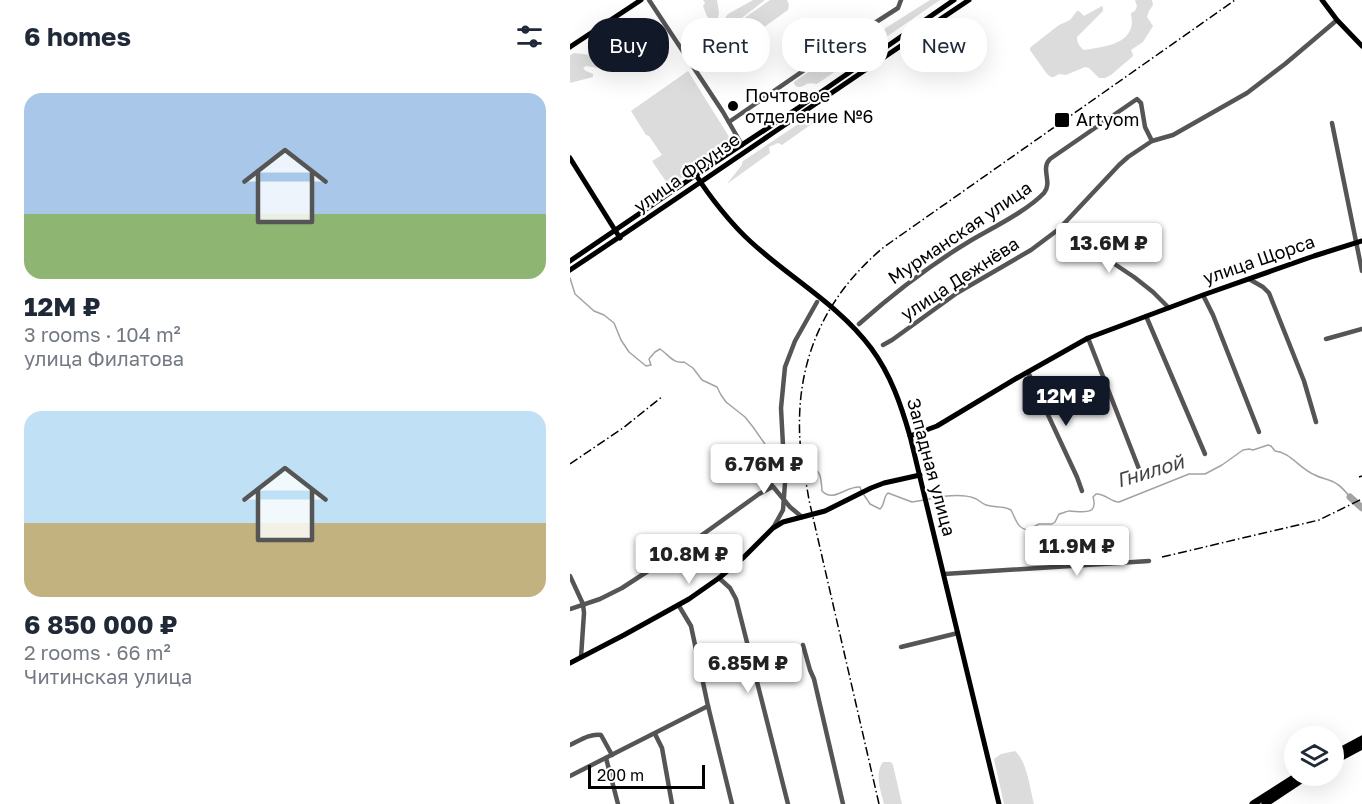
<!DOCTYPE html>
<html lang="en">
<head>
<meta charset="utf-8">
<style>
  :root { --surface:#fff; --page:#f6f6f7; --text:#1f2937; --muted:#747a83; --accent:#111827 }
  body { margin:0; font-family:"Golos Text",sans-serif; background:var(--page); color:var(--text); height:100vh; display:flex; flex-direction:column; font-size:22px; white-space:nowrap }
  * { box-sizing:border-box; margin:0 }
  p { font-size:20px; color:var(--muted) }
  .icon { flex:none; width:33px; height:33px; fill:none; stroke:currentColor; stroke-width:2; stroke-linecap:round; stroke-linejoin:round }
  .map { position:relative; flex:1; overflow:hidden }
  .panel { display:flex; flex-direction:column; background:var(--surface); width:570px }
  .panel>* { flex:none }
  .top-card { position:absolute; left:18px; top:18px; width:570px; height:54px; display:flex; gap:12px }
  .fabs { position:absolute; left:714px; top:726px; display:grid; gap:12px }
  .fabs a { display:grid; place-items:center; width:60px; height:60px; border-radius:50%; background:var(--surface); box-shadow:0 6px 24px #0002; font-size:30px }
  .scale { position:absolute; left:18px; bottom:15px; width:117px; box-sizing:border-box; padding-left:6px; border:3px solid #000; border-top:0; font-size:16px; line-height:21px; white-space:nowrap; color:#000; -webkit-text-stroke:4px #fff; paint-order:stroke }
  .price { position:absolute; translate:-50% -51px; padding:0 14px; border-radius:6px; background:#fff; color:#222; font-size:20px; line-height:39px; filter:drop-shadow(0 2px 3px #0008) }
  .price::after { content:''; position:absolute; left:50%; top:36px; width:18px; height:14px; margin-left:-9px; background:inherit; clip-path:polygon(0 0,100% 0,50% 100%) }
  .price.selected { background:var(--accent); color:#fff }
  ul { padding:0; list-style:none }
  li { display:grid; align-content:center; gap:12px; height:318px; padding:0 24px }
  li span { display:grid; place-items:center; height:186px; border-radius:18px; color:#555 }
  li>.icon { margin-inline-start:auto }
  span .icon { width:108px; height:108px; fill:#fffc; stroke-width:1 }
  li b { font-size:26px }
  h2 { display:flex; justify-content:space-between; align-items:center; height:72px; padding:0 24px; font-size:26px }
  .tag { padding:0 21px; border-radius:24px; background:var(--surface); box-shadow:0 6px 24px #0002; font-size:21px; line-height:54px }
  .tag.selected { background:var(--accent); color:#fff }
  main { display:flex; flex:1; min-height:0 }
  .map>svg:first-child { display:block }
  .green { fill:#dcdcdc }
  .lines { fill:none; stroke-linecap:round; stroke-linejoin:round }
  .stream { stroke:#a3a3a3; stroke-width:1.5 }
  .river { stroke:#a3a3a3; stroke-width:7 }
  .minor { stroke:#555; stroke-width:4.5 }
  .major { stroke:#000; stroke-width:5 }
  .highway { stroke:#000; stroke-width:7 }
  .rail { stroke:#000; stroke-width:1.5; stroke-dasharray:9 3 1.5 3; stroke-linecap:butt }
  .poi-dot { fill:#000; stroke:#fff; stroke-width:2 }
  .labels { text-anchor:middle; stroke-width:4.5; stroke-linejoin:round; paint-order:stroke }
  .poi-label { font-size:18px; fill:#000; stroke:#fff; text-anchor:start }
  .street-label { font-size:18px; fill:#000; stroke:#fff }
  .water-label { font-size:20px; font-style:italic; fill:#444; stroke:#fff }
</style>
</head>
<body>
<main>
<section class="panel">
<h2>6 homes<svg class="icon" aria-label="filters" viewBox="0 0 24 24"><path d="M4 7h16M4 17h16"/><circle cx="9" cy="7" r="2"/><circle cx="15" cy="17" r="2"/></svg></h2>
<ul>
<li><span style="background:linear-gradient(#a9c7e8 65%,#8fb573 0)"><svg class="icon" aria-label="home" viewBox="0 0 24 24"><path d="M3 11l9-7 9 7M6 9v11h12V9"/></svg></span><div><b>12M ₽</b><p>3 rooms · 104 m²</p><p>улица Филатова</p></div></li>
<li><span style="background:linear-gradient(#bfe0f5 60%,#c2b280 0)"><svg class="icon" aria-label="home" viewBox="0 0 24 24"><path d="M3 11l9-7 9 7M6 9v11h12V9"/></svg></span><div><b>6 850 000 ₽</b><p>2 rooms · 66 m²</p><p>Читинская улица</p></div></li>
</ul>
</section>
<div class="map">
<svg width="792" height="804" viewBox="0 0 792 804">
  <rect width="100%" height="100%" fill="#fff"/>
  <g class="green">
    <path d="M131,0H147L149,13L147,21L148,23L153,21L158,14L183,0H195L168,21L163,27H153L155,33L153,34L144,27L145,22L143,19H139C136,15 135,11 133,6L135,3L133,0Z"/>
    <path d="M200,0H217L219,5L218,10L177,39C170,37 166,31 167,23Z"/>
    <polygon points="360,0 370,0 296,51 293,51 293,44 295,41"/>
    <path d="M565,0H582L583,5L579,11L577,17L583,26C582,28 574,40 573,42C569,45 565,47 561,50L563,55L562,57L541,75L535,78H529L519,68L515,67L496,75L489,74L484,77H481L477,74L460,50V48L462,46L489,25L500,20L507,11H509L514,16L532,6L533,8V11L507,37C507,43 510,47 514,50C530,47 555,46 561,28C563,23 561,17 561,13L565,11L567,6Z"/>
    <path d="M286,39L288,40V54L282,60L247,84C234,81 237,87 227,87L224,84V82Z"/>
    <polygon points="4,53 22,55 28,65 28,68 16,66 13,68 16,71 23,74 23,77 0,83 0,55"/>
    <polygon points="118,71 163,143 99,186 82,161 92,155 79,136 76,135 61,111"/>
    <polygon points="249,110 253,112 253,116 212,145 208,143 199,147 200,153 157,184 171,166 173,161"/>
    <path d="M445,751C457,761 460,789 464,804H434L424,759L431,754Z"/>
    <path d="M313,762H321L323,765L332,804H314C311,791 304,774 313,762Z"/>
  </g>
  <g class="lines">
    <g class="stream">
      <path d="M0,278L5,294L24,311L34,315L44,323L51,340L59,352L76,366L81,365L79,359L85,352L90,349C99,355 103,364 114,362L123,368L132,380L147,387L151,395L156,402L175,417L183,427L204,457L208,469L213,472"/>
      <path d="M238,468C252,468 251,480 252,491C264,503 275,486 290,487L291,490"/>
      <polyline points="219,472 225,471"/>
      <path d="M294,495L300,504L310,509C315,505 313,497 318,493L342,502L354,500"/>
      <path d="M359,499C373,496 390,493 404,498C408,499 412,504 416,505C425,508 432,505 441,510C445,517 447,529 458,530L469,524H482L485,522L489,514C490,514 498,511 499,511C510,511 529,517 523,497L526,494C535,493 540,502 549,502L619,474H635L652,465L673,450L679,449L683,450L698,445L701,446L705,451C720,452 730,469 745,475C752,479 760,479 767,484C772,487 776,492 780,497"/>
    </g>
    <polyline class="river" points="780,497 792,508"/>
    <g class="minor">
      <polyline points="79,0 153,112 172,145"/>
      <polyline points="159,122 275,42 328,8 331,0"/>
      <polyline points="762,123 792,271"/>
      <polyline points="489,229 517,252 540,261 564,277 583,292 599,308"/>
      <polyline points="679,279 693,287 699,293 734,381 746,422"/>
      <polyline points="633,295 643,315 689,432"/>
      <polyline points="576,316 635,454"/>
      <path d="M289,324C324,293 360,265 400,241C422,228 457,211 474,193C483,182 470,169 480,159L567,99L571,103L575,127L582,141"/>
      <polyline points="518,338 571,474"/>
      <polyline points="756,339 792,329"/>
      <polyline points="313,345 322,340 387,293 461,250 489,229 549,165 558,157 582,141 603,135 677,93 715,64 767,20"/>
      <polyline points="458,372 507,477 512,491"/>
      <polyline points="179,468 195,477 220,507 232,517"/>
      <polyline points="203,528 213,510 215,483 211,408 215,367 225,341 247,302"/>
      <polyline points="374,574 579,561"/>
      <polyline points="0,576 13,604 14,613 11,657"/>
      <polyline points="149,578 160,588 166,599 218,804"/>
      <polyline points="109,606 121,626 138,706 162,804"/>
      <polyline points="0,609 30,599 52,588 118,545 189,494 202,487"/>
      <polyline points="233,645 240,670 244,679 273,804"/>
      <polyline points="331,647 388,633"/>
      <polyline points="85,734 92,748 102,804"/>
      <path d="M0,745C9,741 20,733 31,735L42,755"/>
      <polyline points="36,758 48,804"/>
      <polyline points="0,776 138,706"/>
    </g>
    <g class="major">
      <polyline points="752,0 767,20 792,46"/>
      <polyline points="0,47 71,0"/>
      <polyline points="0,158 50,238"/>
      <path d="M126,175C139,196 162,225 181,242C220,278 269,305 301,348C321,375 331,405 340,436L429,804"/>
      <polyline points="0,261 126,175 228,108 384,0"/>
      <path d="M0,270C134,181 266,89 399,0"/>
      <polyline points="340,436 367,426 447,378 518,338 633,295 744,256 792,241"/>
      <polyline points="0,663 54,635 119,599 149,578 174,557 203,528 213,522 255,511 301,488 314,483 350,475"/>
    </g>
    <g class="highway">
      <polyline points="764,754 792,739"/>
      <polyline points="764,761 792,746"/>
      <polyline points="683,804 727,776"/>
      <polyline points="695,804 737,776"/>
    </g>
    <g class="rail">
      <polyline points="0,464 53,428 93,396"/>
      <polyline points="789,477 792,476"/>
      <polyline points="592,557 749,520 792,499"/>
      <path d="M309,804L239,500C236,480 231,461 230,441C225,362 254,297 314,247L665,0"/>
    </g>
  </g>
  <g class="poi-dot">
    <circle cx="163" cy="106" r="6"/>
    <rect x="484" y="112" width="16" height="16" rx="3"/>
  </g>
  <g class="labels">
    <g class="poi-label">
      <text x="175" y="102">Почтовое<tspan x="175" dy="21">отделение №6</tspan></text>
      <text x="506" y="126">Artyom</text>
    </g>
    <g class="street-label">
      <text transform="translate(117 173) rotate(-35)" y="6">улица Фрунзе</text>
      <text transform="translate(390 233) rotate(-34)" y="6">Мурманская улица</text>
      <text transform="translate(689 260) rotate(-19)" y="6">улица Щорса</text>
      <text transform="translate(390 279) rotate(-33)" y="6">улица Дежнёва</text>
      <text transform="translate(361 467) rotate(75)" y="6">Западная улица</text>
    </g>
    <g class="water-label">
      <text transform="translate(580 471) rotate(-17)" y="7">Гнилой</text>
    </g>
  </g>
</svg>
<div class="fabs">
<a><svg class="icon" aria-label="layers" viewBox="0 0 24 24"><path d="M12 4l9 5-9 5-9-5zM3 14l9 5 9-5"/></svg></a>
</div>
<div class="scale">200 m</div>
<b class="price" style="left:539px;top:274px">13.6M ₽</b>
<b class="price selected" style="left:496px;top:427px">12M ₽</b>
<b class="price" style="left:194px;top:495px">6.76M ₽</b>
<b class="price" style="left:507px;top:577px">11.9M ₽</b>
<b class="price" style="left:119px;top:585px">10.8M ₽</b>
<b class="price" style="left:178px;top:694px">6.85M ₽</b>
<div class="top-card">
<a class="tag selected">Buy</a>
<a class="tag">Rent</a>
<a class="tag">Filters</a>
<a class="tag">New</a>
</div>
</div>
</main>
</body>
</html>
